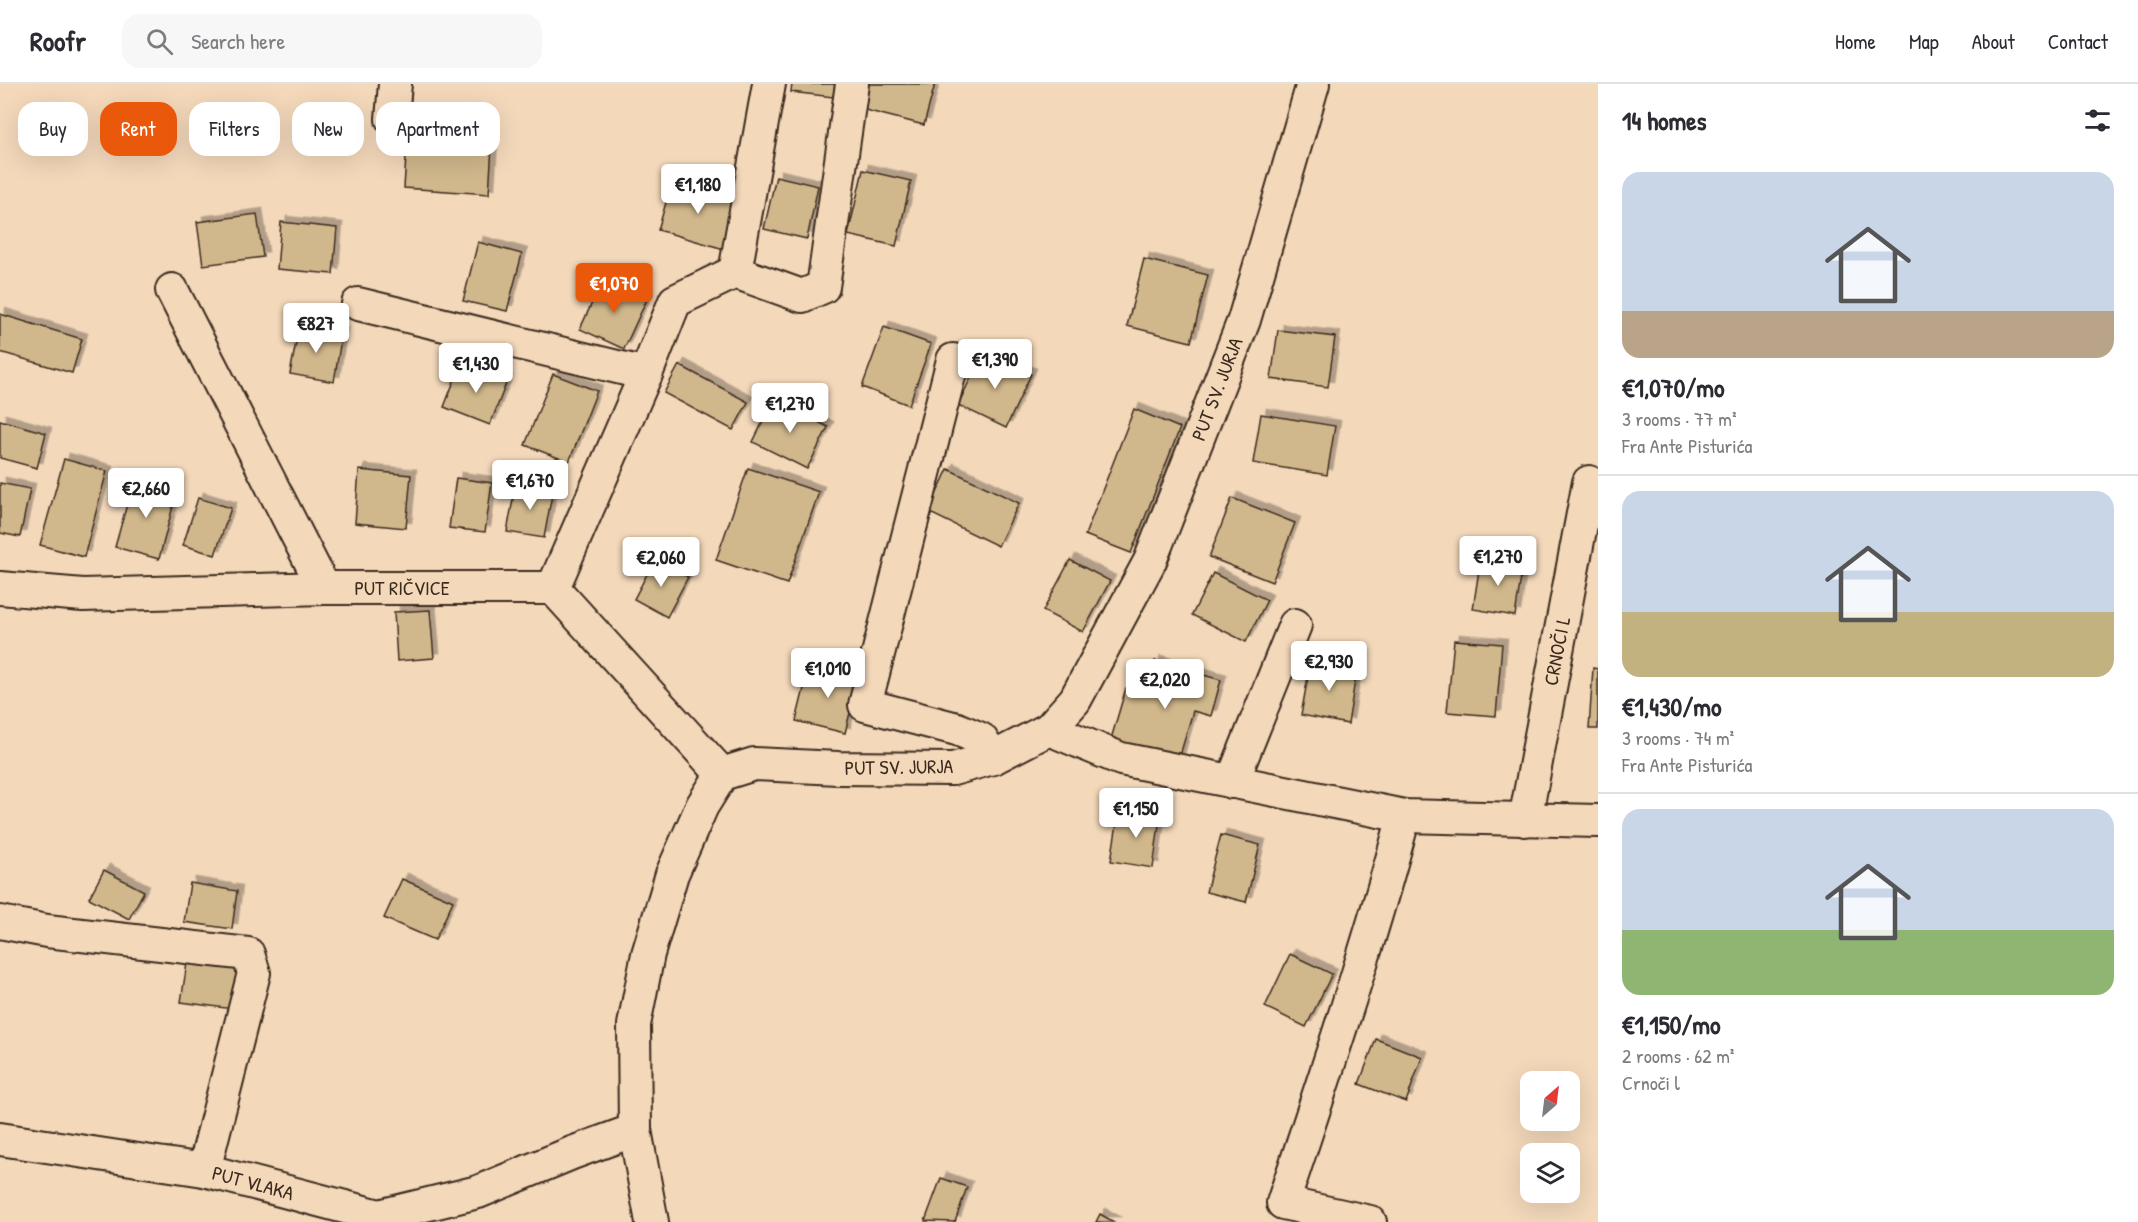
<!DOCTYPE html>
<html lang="en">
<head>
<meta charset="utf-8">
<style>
  :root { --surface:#fff; --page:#f7f7f7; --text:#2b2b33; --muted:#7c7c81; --line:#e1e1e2; --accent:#ea580c }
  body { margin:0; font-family:"Patrick Hand",sans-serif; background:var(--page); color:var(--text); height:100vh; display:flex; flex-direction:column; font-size:22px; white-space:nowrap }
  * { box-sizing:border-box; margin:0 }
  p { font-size:20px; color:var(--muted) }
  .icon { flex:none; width:33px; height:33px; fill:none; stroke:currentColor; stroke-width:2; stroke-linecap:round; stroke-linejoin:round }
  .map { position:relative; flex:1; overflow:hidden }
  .details { display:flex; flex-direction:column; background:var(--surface); width:540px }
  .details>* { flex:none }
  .hud { position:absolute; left:18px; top:18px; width:570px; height:54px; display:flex; gap:12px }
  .needle { width:39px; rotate:28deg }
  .buttons { position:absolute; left:1520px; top:987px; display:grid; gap:12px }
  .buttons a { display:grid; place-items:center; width:60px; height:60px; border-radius:12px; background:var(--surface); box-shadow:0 6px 24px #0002; font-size:30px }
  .price { position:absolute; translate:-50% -51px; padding:0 14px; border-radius:6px; background:#fff; color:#222; font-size:20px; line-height:39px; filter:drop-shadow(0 2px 3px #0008) }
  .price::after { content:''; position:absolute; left:50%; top:36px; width:18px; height:14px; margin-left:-9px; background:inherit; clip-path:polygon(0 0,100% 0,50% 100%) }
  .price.on { background:var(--accent); color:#fff }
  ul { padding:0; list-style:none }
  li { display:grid; align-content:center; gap:12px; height:318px; padding:0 24px }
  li+li { border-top:2px solid var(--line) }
  li span { display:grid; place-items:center; height:186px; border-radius:18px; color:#555 }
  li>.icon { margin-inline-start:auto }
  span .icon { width:108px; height:108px; fill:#fffc; stroke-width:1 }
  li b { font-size:26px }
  h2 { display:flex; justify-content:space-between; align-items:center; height:72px; padding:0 24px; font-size:26px }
  .chip { padding:0 21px; border-radius:18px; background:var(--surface); box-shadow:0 6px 24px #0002; font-size:21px; line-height:54px }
  .chip.on { background:var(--accent); color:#fff }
  header { display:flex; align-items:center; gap:36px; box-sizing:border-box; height:84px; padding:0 30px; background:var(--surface); border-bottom:2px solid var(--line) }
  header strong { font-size:28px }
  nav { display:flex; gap:33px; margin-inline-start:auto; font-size:21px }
  .search { width:420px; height:54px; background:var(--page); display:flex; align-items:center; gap:15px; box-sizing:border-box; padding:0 21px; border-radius:18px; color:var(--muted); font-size:22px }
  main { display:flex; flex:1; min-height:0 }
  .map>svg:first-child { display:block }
  .building { fill:#d1b88c; stroke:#3b2a1e; stroke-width:1.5; filter:url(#shadow) }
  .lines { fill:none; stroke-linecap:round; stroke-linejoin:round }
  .minor-casing { stroke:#3b2a1e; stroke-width:36 }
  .minor { stroke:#f3d8ba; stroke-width:32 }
  .labels { text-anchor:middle; stroke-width:5; stroke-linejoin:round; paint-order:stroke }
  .street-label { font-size:20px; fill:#3b2a1e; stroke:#f3d8ba }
</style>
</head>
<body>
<header>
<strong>Roofr</strong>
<div class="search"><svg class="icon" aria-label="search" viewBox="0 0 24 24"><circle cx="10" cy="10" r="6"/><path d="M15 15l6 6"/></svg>Search here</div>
<nav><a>Home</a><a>Map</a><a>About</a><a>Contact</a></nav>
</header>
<main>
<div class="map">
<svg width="1598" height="1138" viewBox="0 0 1598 1138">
  <defs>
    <filter id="shadow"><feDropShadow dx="5.5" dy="-5.5" stdDeviation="0" flood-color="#0004"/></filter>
  </defs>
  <rect width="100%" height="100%" fill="#f3d8ba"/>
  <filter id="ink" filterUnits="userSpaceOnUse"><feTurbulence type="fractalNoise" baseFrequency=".0167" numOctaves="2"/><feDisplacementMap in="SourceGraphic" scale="12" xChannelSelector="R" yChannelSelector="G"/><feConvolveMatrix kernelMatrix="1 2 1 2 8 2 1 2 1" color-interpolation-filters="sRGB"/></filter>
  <g filter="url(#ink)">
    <g class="building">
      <polygon points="792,0 835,0 833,13 791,8"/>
      <polygon points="867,0 935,0 924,41 861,25"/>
      <polygon points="407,56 492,62 489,110 404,104"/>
      <polygon points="863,86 911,97 896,162 848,151"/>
      <polygon points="776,92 818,102 807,155 764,145"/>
      <polygon points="672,98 737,116 724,165 658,146"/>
      <polygon points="257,130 263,173 203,181 197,138"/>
      <polygon points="281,138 337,144 333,190 277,185"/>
      <polygon points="478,158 522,170 507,227 463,217"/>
      <polygon points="1144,175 1208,191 1191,258 1127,242"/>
      <polygon points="603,195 647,215 624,265 580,245"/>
      <polygon points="0,230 82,255 72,289 0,268"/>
      <polygon points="299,242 342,249 334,298 290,290"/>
      <polygon points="884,243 931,260 909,321 862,303"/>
      <polygon points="1278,246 1335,253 1328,303 1271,295"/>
      <polygon points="983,268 1031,290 1006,344 958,321"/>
      <polygon points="461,279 507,297 490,341 444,323"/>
      <polygon points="679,281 748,318 733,346 664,309"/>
      <polygon points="553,290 597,307 569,378 525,361"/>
      <polygon points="774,315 828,343 807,385 753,358"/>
      <polygon points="1134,325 1180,344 1131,469 1085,451"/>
      <polygon points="1261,330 1335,342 1327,391 1253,379"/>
      <polygon points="0,336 46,349 37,384 0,374"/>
      <polygon points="64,375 107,387 84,473 40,461"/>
      <polygon points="748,384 819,408 787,500 716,476"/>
      <polygon points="948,385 1019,419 998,462 928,428"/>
      <polygon points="359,386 411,391 406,444 355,439"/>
      <polygon points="456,394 492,399 485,448 449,444"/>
      <polygon points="134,395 177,407 159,475 115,463"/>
      <polygon points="0,399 30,405 20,453 0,449"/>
      <polygon points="516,399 553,405 544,454 507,448"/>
      <polygon points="198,414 231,424 215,471 183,461"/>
      <polygon points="1232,414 1295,439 1272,498 1209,473"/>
      <polygon points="1481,473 1523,480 1515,532 1473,525"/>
      <polygon points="655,475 688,493 667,533 634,515"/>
      <polygon points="1070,476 1110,497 1083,548 1043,527"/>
      <polygon points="1213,489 1267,516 1246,558 1192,531"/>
      <polygon points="430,526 434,574 397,577 394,528"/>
      <polygon points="1454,556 1502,560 1496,632 1447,628"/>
      <polygon points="1311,576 1357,584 1348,640 1301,631"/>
      <polygon points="1155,577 1221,596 1211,632 1193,627 1179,675 1111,655 1126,604 1146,610"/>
      <polygon points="810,580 859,592 845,649 796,637"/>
      <polygon points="1593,584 1598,585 1598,645 1589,645"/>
      <polygon points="1119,727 1160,733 1153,784 1111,777"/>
      <polygon points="1221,751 1260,761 1246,818 1206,808"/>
      <polygon points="104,786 144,807 129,835 89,814"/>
      <polygon points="402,795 453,817 435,856 384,834"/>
      <polygon points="190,799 237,807 232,845 184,838"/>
      <polygon points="1290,870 1332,890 1306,943 1265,923"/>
      <polygon points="187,879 239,886 233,925 181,918"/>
      <polygon points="1376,955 1422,973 1406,1018 1359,1000"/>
      <polygon points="941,1094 967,1103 955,1138 925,1137"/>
      <polygon points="1100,1130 1114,1138 1096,1138"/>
    </g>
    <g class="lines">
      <defs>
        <g id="minor">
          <polyline points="392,35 395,0"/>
          <polyline points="735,188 802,212 823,203 852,0"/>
          <polyline points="172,206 324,504"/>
          <polyline points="358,220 646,290"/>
          <polyline points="953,276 865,621 957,645 981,655 993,674"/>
          <polyline points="0,504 83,511 324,504 553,504 722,690"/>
          <polyline points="553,504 646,290 675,217 735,188 769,0"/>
          <polyline points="1049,645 1121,675 1404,732 1598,737"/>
          <polyline points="1232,698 1295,541"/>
          <polyline points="1525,736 1589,398"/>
          <polyline points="0,838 47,847 248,870 254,889 204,1086"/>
          <polyline points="0,1055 204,1086 379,1132 478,1108 572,1069 635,1046"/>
          <polyline points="652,1138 635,1046 634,941 648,870 672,790 702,722 722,690 754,680 838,684 953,685 993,674 1049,645 1075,616 1150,477 1244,236 1313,0"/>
          <path d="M1370,1138L1283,1119C1325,991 1369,863 1404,732"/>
        </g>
      </defs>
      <use href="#minor" class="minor-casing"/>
      <use href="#minor" class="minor"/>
    </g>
  </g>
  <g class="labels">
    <g class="street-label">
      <text transform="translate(1217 305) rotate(-69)" y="7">PUT SV. JURJA</text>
      <text x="402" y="511">PUT RIČVICE</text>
      <text transform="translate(1557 567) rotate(-79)" y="7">CRNOČI L</text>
      <text transform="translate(899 683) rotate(-1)" y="7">PUT SV. JURJA</text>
      <text transform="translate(253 1099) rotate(15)" y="7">PUT VLAKA</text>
    </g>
  </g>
</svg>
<div class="buttons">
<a><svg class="needle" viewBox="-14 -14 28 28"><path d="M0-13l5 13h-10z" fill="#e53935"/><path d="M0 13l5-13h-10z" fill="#7c7c81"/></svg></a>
<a><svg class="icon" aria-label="layers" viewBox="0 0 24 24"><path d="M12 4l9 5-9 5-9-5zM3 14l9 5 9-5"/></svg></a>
</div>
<b class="price" style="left:698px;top:131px">€1,180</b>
<b class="price on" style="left:614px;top:230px">€1,070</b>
<b class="price" style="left:316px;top:270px">€827</b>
<b class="price" style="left:995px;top:306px">€1,390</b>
<b class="price" style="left:476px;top:310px">€1,430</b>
<b class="price" style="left:790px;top:350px">€1,270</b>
<b class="price" style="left:530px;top:427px">€1,670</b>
<b class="price" style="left:146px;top:435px">€2,660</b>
<b class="price" style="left:1498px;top:503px">€1,270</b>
<b class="price" style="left:661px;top:504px">€2,060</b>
<b class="price" style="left:1329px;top:608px">€2,930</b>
<b class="price" style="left:828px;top:615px">€1,010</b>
<b class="price" style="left:1165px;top:626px">€2,020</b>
<b class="price" style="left:1136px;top:755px">€1,150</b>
<div class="hud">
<a class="chip">Buy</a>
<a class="chip on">Rent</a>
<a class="chip">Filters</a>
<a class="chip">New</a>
<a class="chip">Apartment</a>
</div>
</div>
<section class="details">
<h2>14 homes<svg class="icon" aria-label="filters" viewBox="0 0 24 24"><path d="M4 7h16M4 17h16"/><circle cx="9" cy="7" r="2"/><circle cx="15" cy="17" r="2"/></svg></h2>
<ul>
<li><span style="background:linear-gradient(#c9d6e8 75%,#b9a48a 0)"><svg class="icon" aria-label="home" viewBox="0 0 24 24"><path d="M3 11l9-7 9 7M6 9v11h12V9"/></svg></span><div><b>€1,070/mo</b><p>3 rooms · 77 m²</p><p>Fra Ante Pisturića</p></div></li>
<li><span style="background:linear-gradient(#c9d6e8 65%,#c2b280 0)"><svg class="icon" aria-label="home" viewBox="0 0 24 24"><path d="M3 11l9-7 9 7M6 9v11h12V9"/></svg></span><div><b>€1,430/mo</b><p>3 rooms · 74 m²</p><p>Fra Ante Pisturića</p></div></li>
<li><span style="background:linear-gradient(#c9d6e8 65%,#8fb573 0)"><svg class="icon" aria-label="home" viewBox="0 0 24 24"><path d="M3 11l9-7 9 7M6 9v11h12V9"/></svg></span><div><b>€1,150/mo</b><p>2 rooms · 62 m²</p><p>Crnoči l</p></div></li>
</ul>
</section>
</main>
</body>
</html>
